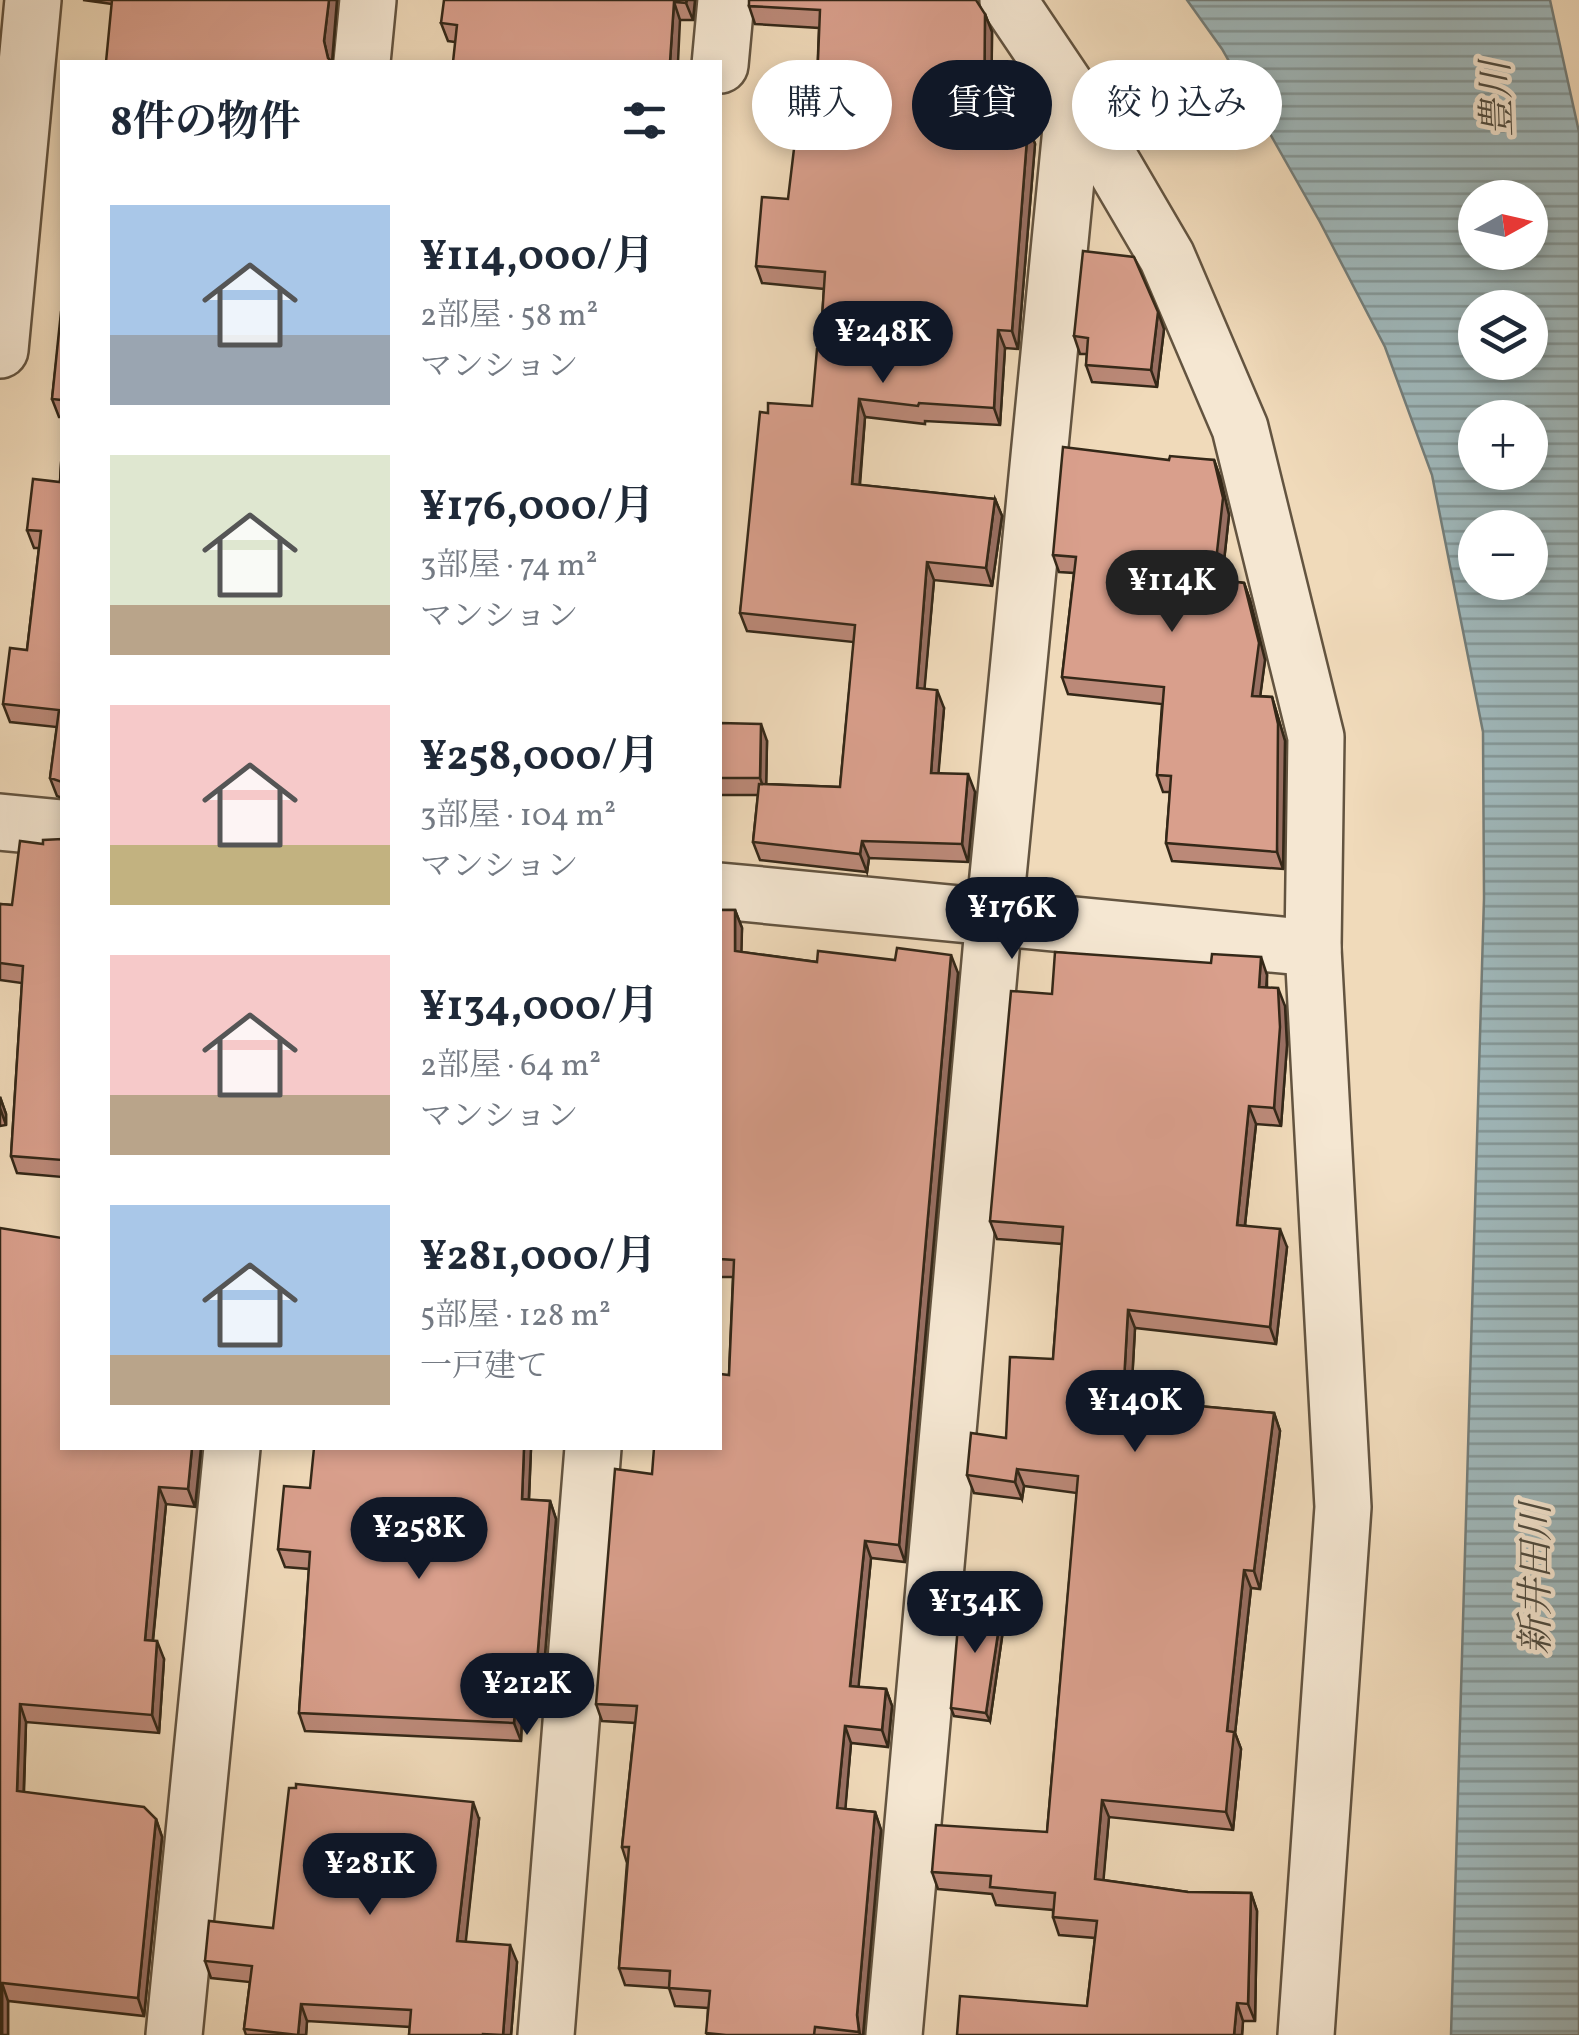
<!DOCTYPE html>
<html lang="ja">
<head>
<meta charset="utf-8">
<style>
  :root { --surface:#fff; --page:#f6f6f7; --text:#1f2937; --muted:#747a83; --accent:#111827 }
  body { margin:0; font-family:Vollkorn,"Noto Serif JP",serif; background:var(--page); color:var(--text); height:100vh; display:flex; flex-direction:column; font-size:38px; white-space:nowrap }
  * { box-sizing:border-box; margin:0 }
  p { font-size:32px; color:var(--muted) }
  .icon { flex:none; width:55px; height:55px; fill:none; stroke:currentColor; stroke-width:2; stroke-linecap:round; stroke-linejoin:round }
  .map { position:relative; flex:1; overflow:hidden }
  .panel { position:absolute; left:60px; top:60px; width:662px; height:1390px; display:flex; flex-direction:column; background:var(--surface); border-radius:0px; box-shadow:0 5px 15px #0003 }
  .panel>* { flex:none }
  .hud { position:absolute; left:752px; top:60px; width:675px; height:90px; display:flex; gap:20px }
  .needle { width:65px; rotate:82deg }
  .controls { position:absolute; left:1458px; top:180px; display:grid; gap:20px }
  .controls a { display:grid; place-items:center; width:90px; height:90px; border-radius:50%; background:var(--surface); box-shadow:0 5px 15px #0003; font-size:50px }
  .price { position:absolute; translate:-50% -85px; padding:0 22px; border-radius:35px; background:var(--accent); color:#fff; font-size:32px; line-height:65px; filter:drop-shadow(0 2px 5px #0008) }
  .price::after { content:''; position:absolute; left:50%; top:60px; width:30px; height:22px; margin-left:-15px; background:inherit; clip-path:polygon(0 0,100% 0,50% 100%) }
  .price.current { background:#222; color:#fff }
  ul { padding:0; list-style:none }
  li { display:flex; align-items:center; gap:30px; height:250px; padding:0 50px }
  li span { display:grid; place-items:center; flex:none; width:280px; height:200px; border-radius:0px; color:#555 }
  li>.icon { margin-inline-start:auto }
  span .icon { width:120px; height:120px; fill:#fffc; stroke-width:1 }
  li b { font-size:42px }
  h2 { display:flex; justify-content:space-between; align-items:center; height:120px; padding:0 50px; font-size:42px }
  .chip { padding:0 35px; border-radius:45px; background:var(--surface); box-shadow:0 5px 15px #0003; font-size:35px; line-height:90px }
  .chip.current { background:var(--accent); color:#fff }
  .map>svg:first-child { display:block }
  .water { fill:url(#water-rules); stroke:#747e7a; stroke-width:2.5; fill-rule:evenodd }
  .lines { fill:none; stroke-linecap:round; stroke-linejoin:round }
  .minor-casing { stroke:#635440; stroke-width:60 }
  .tertiary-casing { stroke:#635440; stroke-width:60 }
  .minor { stroke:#f5e7d2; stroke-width:55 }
  .tertiary { stroke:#f5e7d2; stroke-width:55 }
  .wall { fill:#bb8978; stroke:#342818; stroke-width:2.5 }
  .shaded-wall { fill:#986f62; stroke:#342818; stroke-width:2.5 }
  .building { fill:#d99f8c; stroke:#342818; stroke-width:2.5 }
  .labels { text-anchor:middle; stroke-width:9; stroke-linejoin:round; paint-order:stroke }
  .water-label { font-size:38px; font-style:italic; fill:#4f4c41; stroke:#f5e7d2 }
</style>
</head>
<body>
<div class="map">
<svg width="1579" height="2035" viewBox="0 0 1579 2035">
  <defs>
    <pattern id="water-rules" width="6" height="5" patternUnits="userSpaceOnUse" patternTransform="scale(2.5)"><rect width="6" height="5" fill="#9fb8bb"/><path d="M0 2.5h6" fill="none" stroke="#829697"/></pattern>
  </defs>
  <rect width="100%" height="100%" fill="#f0daba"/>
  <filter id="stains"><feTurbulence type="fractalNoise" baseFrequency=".002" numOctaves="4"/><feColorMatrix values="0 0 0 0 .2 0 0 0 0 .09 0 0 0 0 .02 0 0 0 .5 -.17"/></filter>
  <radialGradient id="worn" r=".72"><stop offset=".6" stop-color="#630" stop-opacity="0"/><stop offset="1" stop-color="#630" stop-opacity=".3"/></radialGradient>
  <path class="water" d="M1187,0H1550L1579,132V2035H1451L1484,898L1483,732L1432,475L1385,347L1320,222L1222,49ZM1475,198H1530V252H1475ZM1475,308H1530V362H1475ZM1475,418H1530V472H1475ZM1475,528H1530V582H1475Z"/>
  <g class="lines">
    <defs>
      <g id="minor">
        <polyline points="1008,0 1074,98 1167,257 1240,428 1316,737 1313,948 1343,1507 1306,2035"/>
        <polyline points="362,62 368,0"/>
        <polyline points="720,65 726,0"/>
        <polyline points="0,350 33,0"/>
        <polyline points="174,2035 232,1448"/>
        <polyline points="546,2035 593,1448"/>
        <polyline points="894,2035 994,917 1074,98"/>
      </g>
      <g id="tertiary">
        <polyline points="0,822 62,828"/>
        <polyline points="720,891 1313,948"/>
      </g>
    </defs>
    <use href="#minor" class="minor-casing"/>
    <use href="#tertiary" class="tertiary-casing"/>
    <use href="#minor" class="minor"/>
    <use href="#tertiary" class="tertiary"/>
  </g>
  <g class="wall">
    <polygon points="83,0 337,0 332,62 112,4"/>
    <polygon points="695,0 693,20 680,20 455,42 448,41 441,23"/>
    <polygon points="749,6 985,14 992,32 991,123 1028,126 1035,144 1018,349 1005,348 1000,425 925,421 925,424 865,417 860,485 995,499 1002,516 992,586 934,580 924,689 944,708 938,773 975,792 968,862 869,858 867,872 760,860 753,842 758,795 720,795 720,723 767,741 766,784 840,787 854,642 747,631 740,613 768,413 812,406 820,349 824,289 762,283 756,266 788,199 816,109 819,28 755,24"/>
    <polygon points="62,312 62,417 59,417 52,399"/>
    <polygon points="1164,329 1157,387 1092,382 1086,365 1087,354 1080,354 1074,336"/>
    <polygon points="62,448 62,798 57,796 50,778 57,727 10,722 3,704 27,650 39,548 34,548 27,530 60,482"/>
    <polygon points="1169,460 1214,460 1220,477 1229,515 1222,580 1244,583 1250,600 1265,660 1260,696 1272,697 1285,741 1283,869 1172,861 1166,843 1170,792 1163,792 1157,775 1162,704 1068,694 1062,677 1074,573 1059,572 1053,555"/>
    <polygon points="62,839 62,1177 17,1173 11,1156 22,983 0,980 0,904 12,905 43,844"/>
    <polygon points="720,910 735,910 742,928 741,952 817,962 958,973 905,1562 871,1558 858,1687 886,1689 892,1706 888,1747 851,1743 845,1809 875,1812 881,1830 863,2035 707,2035 708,2008 675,2006 669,1988 625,1985 619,1968 627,1863 622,1847 635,1723 602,1721 596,1704 652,1474 729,1375 733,1277 720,1277"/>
    <polygon points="1267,975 1267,987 1285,1006 1287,1045 1281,1126 1256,1124 1245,1225 1287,1247 1276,1344 1135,1328 1131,1400 1274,1413 1280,1431 1260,1589 1251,1588 1235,1733 1241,1749 1233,1830 1109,1817 1103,1880 1188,1892 1251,1893 1257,1911 1255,2021 1243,2021 1242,2035 957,2035 1087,2006 1095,1938 1059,1935 1053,1917 1053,1910 996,1905 992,1894 938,1889 932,1872 1047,1832 1077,1493 1024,1486 1022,1499 974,1493 967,1475 1006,1438 1053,1359 1062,1244 997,1239 990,1221 1052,994"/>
    <polygon points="0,1097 6,1114 6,1125 0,1126"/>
    <polygon points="0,1228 62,1448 201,1448 195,1507 166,1504 153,1641 164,1659 159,1733 26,1722 24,1792 156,1819 162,1837 144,2016 8,2001 8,2035 0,2035"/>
    <polygon points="531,1448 529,1500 550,1501 556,1519 540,1716 522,1715 521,1741 305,1731 299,1713 309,1569 285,1567 278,1549 310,1488"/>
    <polygon points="1005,1616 990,1721 954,1716 951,1708"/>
    <polygon points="479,1819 465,1942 517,1962 511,2035 409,2035 410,2027 307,2021 306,2035 246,2035 244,2029 250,1982 211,1978 205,1961 273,1928"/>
  </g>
  <g class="shaded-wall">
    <polygon points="329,0 337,0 332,62 329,62 324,41"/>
    <polygon points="687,0 695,0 693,20 686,3"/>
    <polygon points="674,2 680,20 678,62 670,62"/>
    <polygon points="985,14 992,32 991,140 984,123"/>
    <polygon points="1028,126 1035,144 1018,349 1012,331"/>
    <polygon points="1158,312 1164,329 1157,387 1151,370"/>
    <polygon points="998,330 1005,348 1000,425 994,408"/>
    <polygon points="859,399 865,417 858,502 852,484"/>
    <polygon points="1214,460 1220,477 1229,515 1220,597 1214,579"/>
    <polygon points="995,499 1002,516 992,586 986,568"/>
    <polygon points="927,562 934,580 923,706 917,688"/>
    <polygon points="1244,583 1250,600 1265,660 1258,713 1252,696"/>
    <polygon points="937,690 944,708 937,791 931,773"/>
    <polygon points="1272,697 1285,741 1283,869 1277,852"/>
    <polygon points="761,724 767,741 766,795 760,778"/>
    <polygon points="968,774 975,792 968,862 962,844"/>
    <polygon points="862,841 869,858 867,872 860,854"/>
    <polygon points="735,910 742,928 741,969 735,951"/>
    <polygon points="951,955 958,973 905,1562 899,1545"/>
    <polygon points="1261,957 1267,975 1265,1005 1259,987"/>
    <polygon points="1278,988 1285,1006 1287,1045 1281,1126 1274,1108"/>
    <polygon points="0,1097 6,1114 6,1125 0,1108"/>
    <polygon points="1249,1106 1256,1124 1243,1242 1237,1225"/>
    <polygon points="1280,1229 1287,1247 1276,1344 1270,1327"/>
    <polygon points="1128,1310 1135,1328 1130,1417 1123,1399"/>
    <polygon points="1274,1413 1280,1431 1260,1589 1254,1571"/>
    <polygon points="192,1448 201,1448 195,1507 188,1489"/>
    <polygon points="524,1448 531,1448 528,1517 522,1499"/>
    <polygon points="1017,1469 1024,1486 1022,1499 1015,1482"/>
    <polygon points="159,1487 166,1504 151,1658 145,1640"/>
    <polygon points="550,1501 556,1519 540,1716 534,1699"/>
    <polygon points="865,1541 871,1558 857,1703 850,1686"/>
    <polygon points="1244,1570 1251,1588 1235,1733 1241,1749 1233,1830 1226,1812 1227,1731"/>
    <polygon points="1002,1607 1005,1616 990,1721 986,1713"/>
    <polygon points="157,1641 164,1659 159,1733 152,1715"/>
    <polygon points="886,1689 892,1706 888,1747 882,1730"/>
    <polygon points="516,1697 522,1715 521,1741 514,1723"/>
    <polygon points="20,1704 26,1722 23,1809 17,1791"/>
    <polygon points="845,1726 851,1743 844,1825 837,1808"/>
    <polygon points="1102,1800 1109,1817 1102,1897 1095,1879"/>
    <polygon points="473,1802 479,1819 464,1958 457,1941"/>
    <polygon points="875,1812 881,1830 863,2035 860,2035 857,2015"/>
    <polygon points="156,1819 162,1837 144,2016 138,1998"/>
    <polygon points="1251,1893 1257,1911 1255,2021 1248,2004"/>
    <polygon points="510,1945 517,1962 511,2035 503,2035"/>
    <polygon points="2,1983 8,2001 8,2035 2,2035"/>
    <polygon points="1237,2003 1243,2021 1242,2035 1234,2035"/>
    <polygon points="301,2004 307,2021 306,2035 298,2035"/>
  </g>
  <g class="building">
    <polygon points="112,0 329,0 324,41 328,58 332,62 106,62"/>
    <polygon points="444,0 687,0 686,3 674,2 670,62 453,62 457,25 441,23"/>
    <polygon points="749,0 976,0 985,14 984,123 1028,126 1012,331 998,330 994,408 919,403 918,406 859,399 852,484 995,499 986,568 927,562 917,688 937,690 931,773 968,774 962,844 862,841 860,854 753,842 759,784 840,787 855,625 740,613 760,412 768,413 768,403 812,406 817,349 820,349 825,272 756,266 762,197 788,199 799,107 816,109 820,10 749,6"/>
    <polygon points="1083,251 1134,257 1158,312 1151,370 1086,365 1088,338 1074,336"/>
    <polygon points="61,312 62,312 62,400 52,399"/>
    <polygon points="1063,447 1169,460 1170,456 1214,460 1223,498 1214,579 1244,583 1259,643 1252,696 1272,697 1278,724 1277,852 1166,843 1171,776 1157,775 1164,687 1062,677 1076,557 1053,555"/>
    <polygon points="62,448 62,782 50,778 59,710 3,704 10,648 27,650 41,531 27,530 33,479 60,482"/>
    <polygon points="720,723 761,724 760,778 720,778"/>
    <polygon points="62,839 62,1160 11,1156 23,966 0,963 0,904 12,905 20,841 43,844 43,840"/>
    <polygon points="720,910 735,910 735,951 817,962 818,951 895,960 897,948 951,955 899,1545 865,1541 850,1686 886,1689 882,1730 845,1726 837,1808 875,1812 857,2015 859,2032 815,2027 814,2035 726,2035 706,2033 710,1991 669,1988 670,1971 619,1968 629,1847 622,1847 637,1706 596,1704 615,1469 652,1474 654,1448 720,1448 720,1374 729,1375 734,1260 720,1259"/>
    <polygon points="1055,952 1211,963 1212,954 1261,957 1259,987 1278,988 1280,1027 1274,1108 1249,1106 1237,1225 1280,1229 1270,1327 1128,1310 1123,1399 1274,1413 1254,1571 1244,1570 1227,1731 1234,1732 1226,1812 1102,1800 1095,1879 1188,1892 1251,1893 1248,2004 1237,2003 1234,2035 957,2035 960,1996 1087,2006 1097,1921 1053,1917 1055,1893 990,1887 991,1876 932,1872 936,1825 1047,1832 1078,1476 1017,1469 1015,1482 967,1475 971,1433 1006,1438 1010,1357 1053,1359 1063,1227 990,1221 1011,991 1052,994"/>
    <polygon points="0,1228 62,1238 62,1448 192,1448 188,1489 159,1487 145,1640 157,1641 152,1715 20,1704 17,1791 144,1807 156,1819 138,1998 2,1983 2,2033 0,2033"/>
    <polygon points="314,1448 524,1448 522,1499 550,1501 534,1699 516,1697 514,1723 299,1713 310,1552 278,1549 284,1486 310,1488"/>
    <polygon points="960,1602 1002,1607 986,1713 951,1708"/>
    <polygon points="296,1784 473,1802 457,1941 510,1945 503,2035 483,2034 483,2035 409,2035 411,2010 301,2004 298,2035 244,2029 252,1966 205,1961 209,1921 273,1928 289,1788 296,1788"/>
  </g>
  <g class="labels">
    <g class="water-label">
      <text transform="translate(1496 99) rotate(-92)" y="13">豊川</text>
      <text transform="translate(1535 1579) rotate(-90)" y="13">新井田川</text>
    </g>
  </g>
  <rect width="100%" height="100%" filter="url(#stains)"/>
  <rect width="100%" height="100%" fill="url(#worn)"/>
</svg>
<div class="controls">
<a><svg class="needle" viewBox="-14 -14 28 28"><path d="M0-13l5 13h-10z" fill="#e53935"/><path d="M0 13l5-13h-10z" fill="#747a83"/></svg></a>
<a><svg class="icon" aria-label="layers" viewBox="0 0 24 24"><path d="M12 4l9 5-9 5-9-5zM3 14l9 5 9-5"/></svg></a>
<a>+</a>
<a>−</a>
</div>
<b class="price" style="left:883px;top:386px">¥248K</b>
<b class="price current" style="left:1172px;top:635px">¥114K</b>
<b class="price" style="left:1012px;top:962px">¥176K</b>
<b class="price" style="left:1135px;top:1455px">¥140K</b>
<b class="price" style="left:419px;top:1582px">¥258K</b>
<b class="price" style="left:975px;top:1656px">¥134K</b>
<b class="price" style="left:527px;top:1738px">¥212K</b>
<b class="price" style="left:370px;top:1918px">¥281K</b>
<div class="hud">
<a class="chip">購入</a>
<a class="chip current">賃貸</a>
<a class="chip">絞り込み</a>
</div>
<section class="panel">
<h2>8件の物件<svg class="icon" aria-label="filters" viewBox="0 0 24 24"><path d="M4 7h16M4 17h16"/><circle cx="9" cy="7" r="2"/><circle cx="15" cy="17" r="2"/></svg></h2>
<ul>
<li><span style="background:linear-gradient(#a9c7e8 65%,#9aa5b1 0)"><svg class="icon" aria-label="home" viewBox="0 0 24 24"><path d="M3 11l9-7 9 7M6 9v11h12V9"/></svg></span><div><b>¥114,000/月</b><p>2部屋 · 58 m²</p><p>マンション</p></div></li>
<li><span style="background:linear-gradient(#dfe7d0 75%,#b9a48a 0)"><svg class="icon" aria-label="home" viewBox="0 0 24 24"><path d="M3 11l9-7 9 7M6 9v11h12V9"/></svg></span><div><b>¥176,000/月</b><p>3部屋 · 74 m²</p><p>マンション</p></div></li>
<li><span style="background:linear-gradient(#f6c9c9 70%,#c2b280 0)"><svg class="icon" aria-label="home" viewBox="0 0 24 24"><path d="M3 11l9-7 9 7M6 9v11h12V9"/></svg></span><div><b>¥258,000/月</b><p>3部屋 · 104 m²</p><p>マンション</p></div></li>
<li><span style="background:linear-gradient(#f6c9c9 70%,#b9a48a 0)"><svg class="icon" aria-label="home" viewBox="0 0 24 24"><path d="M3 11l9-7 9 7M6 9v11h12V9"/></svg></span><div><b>¥134,000/月</b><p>2部屋 · 64 m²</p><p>マンション</p></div></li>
<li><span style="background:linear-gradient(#a9c7e8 75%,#b9a48a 0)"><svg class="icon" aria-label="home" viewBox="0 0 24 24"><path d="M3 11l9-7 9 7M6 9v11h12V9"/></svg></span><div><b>¥281,000/月</b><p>5部屋 · 128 m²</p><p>一戸建て</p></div></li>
</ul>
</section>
</div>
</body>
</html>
